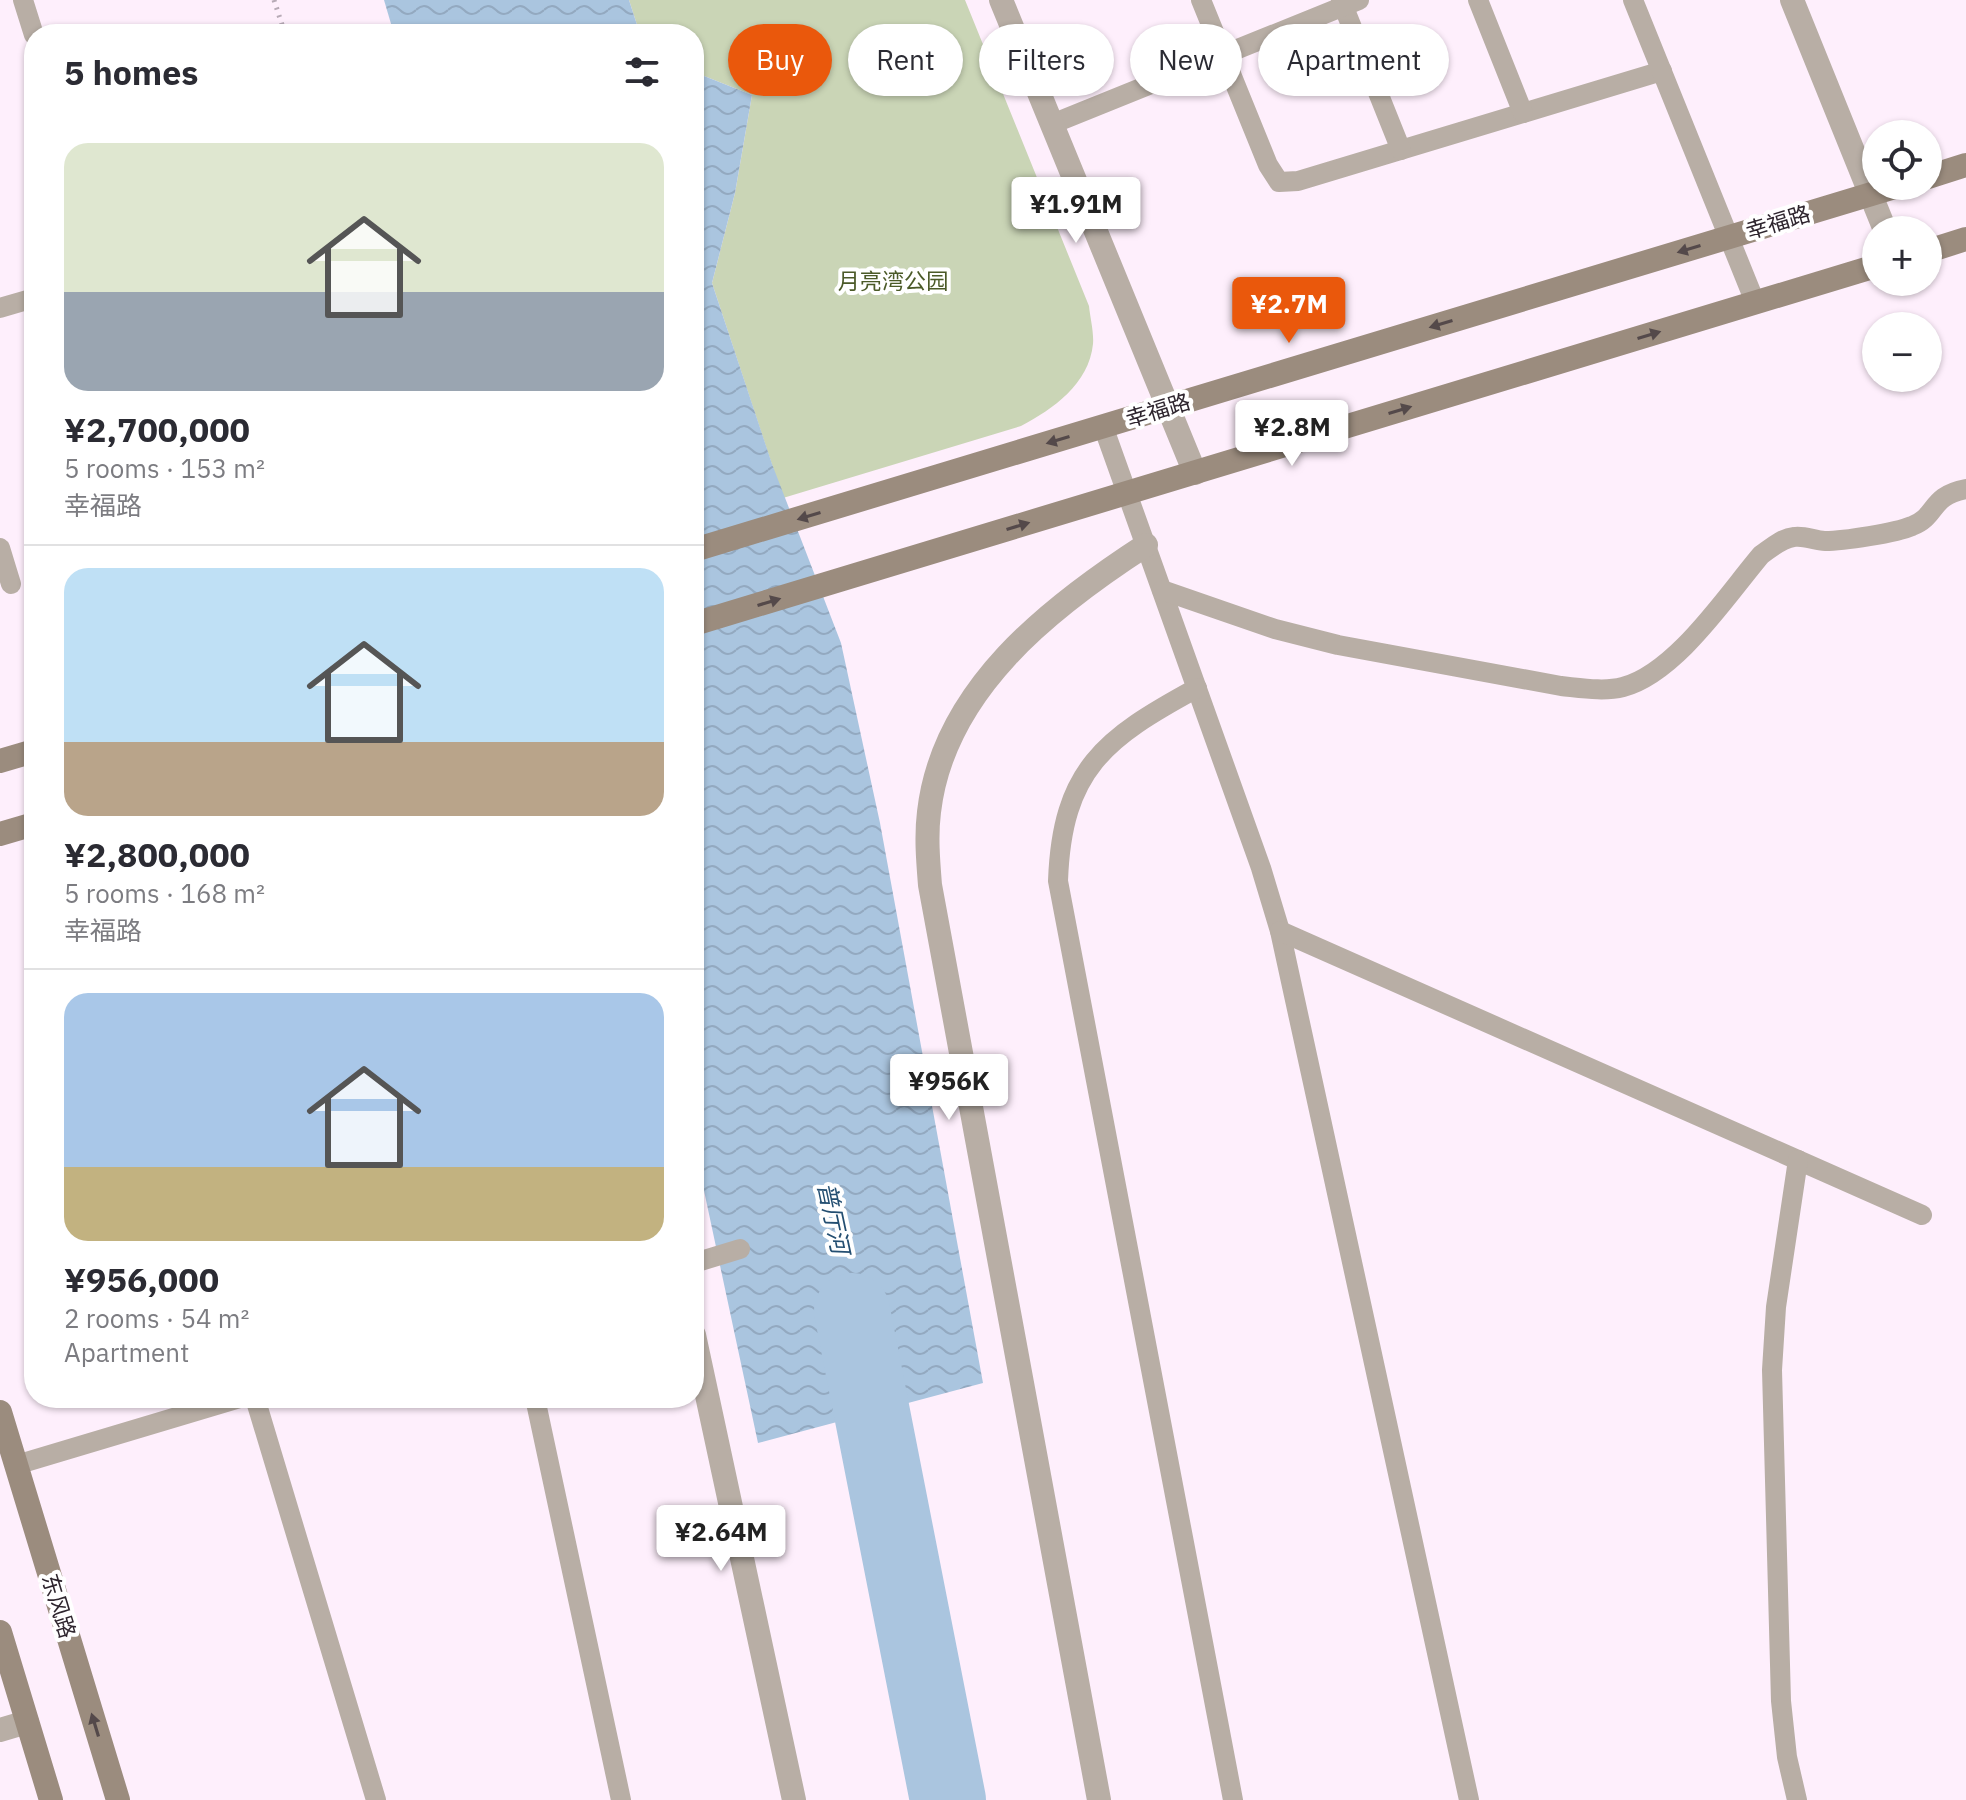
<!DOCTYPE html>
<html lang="en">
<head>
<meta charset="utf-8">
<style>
  :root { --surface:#fff; --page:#f2f2f3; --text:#2b2b33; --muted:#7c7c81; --line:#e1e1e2; --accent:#ea580c }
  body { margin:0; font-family:"IBM Plex Sans","Noto Sans SC",sans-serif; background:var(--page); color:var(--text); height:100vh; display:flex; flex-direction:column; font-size:30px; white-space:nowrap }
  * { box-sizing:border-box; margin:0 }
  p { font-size:26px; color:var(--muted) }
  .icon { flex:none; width:44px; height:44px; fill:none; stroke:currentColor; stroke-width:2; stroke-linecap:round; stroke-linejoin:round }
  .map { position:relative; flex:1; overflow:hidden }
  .side { position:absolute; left:24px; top:24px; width:680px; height:1384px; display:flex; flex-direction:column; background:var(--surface); border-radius:32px; box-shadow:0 2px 6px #0004 }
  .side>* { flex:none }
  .guide { position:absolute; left:728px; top:24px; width:760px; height:72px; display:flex; gap:16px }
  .controls { position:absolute; left:1862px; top:120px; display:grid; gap:16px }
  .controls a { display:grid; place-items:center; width:80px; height:80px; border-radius:50%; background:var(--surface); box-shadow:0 2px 6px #0004; font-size:40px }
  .price { position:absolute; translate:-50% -68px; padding:0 18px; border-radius:8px; background:#fff; color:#222; font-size:26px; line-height:52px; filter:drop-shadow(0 2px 4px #0008) }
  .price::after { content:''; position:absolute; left:50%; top:48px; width:24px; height:18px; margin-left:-12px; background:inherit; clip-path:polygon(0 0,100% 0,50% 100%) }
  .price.on { background:var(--accent); color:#fff }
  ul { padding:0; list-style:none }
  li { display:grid; align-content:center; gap:16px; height:424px; padding:0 40px }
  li+li { border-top:2px solid var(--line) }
  li span { display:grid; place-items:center; height:248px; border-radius:24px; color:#555 }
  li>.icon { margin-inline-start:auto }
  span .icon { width:144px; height:144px; fill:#fffc; stroke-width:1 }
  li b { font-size:34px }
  h2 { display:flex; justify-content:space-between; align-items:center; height:96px; padding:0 40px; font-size:34px }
  .tag { padding:0 28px; border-radius:36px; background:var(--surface); box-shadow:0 2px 6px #0004; font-size:28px; line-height:72px }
  .tag.on { background:var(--accent); color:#fff }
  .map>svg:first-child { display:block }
  .green { fill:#cad5b6 }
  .water { fill:url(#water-waves) }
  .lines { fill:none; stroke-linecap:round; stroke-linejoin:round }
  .river { stroke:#aac5df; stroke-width:76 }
  .path { stroke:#b7aab6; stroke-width:5; stroke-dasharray:2 6; stroke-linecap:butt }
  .service { stroke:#b8aea5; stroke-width:20 }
  .minor { stroke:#b8aea5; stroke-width:24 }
  .tertiary { stroke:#b8aea5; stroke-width:24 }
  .secondary { stroke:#9b8c7e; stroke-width:24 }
  .oneway { fill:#54494a }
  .labels { text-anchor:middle; stroke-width:8; stroke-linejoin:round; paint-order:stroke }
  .street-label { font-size:22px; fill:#2e252e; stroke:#fff }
  .park-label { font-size:22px; fill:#4b5a28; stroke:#fff }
  .water-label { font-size:24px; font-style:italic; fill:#234e71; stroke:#fff }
</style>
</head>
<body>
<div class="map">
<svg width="1966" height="1800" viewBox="0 0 1966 1800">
  <defs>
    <pattern id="water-waves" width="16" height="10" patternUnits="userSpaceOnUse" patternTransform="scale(2)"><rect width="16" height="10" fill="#aac5df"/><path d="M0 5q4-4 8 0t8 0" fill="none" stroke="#93a9c0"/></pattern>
  </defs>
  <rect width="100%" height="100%" fill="#feeffc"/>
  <path class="green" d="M629,0H965L1089,306C1090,317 1094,332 1093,344C1089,384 1053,409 1021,426L783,498L712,283L735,193L752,95L694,72V34H640Z"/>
  <g class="water">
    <polygon points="384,0 629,0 640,34 394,34"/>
    <polygon points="694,72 752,95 735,193 712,283 772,464 841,643 880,823 983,1383 758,1443 694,1144"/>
  </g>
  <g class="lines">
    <polyline class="river" points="852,1311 948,1800"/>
    <polyline class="path" points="274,0 285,34"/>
    <g class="service">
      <polyline points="23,0 34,35"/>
      <polyline points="1201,0 1268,165 1279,182 1298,181 1662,71"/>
      <polyline points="1341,0 1401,150"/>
      <polyline points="1478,0 1523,113"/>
      <polyline points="1633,0 1755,302"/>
      <polyline points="1052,124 1359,0"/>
      <polyline points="0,308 34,298"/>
      <polyline points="1103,426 1261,868 1280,931 1469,1800"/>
      <polyline points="0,548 11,584"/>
      <path d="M1162,590L1275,629L1338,645L1561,686C1581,688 1604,692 1623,687C1676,673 1727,595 1761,555C1771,548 1782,538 1794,537C1804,535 1815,541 1825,541C1843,541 1896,533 1912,526C1938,516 1929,496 1966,489"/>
      <path d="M1197,688C1105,738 1062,769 1058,881L1233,1800"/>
      <polyline points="1280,931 1922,1215"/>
      <polyline points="694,1263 740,1249"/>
      <polyline points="255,1398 376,1800"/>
      <polyline points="535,1398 621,1800"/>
      <polyline points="16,1465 240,1398"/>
      <polyline points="1797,1800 1787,1757 1781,1701 1772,1370 1776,1307 1798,1160"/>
    </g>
    <g class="minor">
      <polyline points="1792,0 1885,230"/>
      <polyline points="694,1335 794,1800"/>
      <polyline points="0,1730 27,1722"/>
      <path d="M1099,1800L930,885C928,860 926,836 929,812C943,690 1050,607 1146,545"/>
    </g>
    <polyline class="tertiary" points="1001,0 1195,473"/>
    <g class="secondary">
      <polyline points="1928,177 1966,165"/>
      <polyline points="1928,251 1966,239"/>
      <polyline points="694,550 1898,186"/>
      <polyline points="694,624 1876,266"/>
      <polyline points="0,761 34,751"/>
      <polyline points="0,834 34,824"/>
      <polyline points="0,1412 118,1800"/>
      <polyline points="0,1632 51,1800"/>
    </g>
  </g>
  <defs><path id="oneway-solid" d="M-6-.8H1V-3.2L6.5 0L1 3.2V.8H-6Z" transform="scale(2)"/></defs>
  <g class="oneway">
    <use href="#oneway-solid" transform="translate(1689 249) rotate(163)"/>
    <use href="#oneway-solid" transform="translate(1441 324) rotate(163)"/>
    <use href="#oneway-solid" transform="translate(1649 335) rotate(-17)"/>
    <use href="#oneway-solid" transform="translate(1400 410) rotate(-17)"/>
    <use href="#oneway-solid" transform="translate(1058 440) rotate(163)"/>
    <use href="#oneway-solid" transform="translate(809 516) rotate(163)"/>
    <use href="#oneway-solid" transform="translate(1018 526) rotate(-17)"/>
    <use href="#oneway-solid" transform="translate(769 602) rotate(-17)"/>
    <use href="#oneway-solid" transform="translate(95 1725) rotate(-107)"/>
  </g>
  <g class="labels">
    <g class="street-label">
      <text transform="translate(1778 222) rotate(-17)" y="8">幸福路</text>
      <text transform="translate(1158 410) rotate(-17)" y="8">幸福路</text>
      <text transform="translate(59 1606) rotate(73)" y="8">东风路</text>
    </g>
    <g class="park-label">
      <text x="893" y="289">月亮湾公园</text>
    </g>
    <g class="water-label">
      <text transform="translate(833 1218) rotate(78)" y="8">普厅河</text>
    </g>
  </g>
</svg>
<div class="controls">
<a><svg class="icon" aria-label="locate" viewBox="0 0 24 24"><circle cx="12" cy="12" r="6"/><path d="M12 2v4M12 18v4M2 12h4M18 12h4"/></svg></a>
<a>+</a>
<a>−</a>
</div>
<b class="price" style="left:1076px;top:245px">¥1.91M</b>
<b class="price on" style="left:1289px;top:345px">¥2.7M</b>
<b class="price" style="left:1292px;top:468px">¥2.8M</b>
<b class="price" style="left:949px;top:1122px">¥956K</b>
<b class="price" style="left:721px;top:1573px">¥2.64M</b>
<div class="guide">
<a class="tag on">Buy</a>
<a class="tag">Rent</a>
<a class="tag">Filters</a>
<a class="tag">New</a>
<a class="tag">Apartment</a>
</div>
<section class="side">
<h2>5 homes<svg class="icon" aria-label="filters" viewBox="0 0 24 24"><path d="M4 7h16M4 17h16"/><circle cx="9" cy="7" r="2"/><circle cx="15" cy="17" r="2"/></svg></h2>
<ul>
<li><span style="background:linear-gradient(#dfe7d0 60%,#9aa5b1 0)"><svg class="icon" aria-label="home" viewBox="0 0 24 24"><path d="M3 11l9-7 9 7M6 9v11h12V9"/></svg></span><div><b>¥2,700,000</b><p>5 rooms · 153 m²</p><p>幸福路</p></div></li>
<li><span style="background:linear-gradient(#bfe0f5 70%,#b9a48a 0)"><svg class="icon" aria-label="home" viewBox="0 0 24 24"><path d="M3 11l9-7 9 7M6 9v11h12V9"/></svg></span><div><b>¥2,800,000</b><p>5 rooms · 168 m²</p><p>幸福路</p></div></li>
<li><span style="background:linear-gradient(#a9c7e8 70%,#c2b280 0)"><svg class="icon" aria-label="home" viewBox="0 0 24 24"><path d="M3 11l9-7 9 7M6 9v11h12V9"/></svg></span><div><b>¥956,000</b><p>2 rooms · 54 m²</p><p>Apartment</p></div></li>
</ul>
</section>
</div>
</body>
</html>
